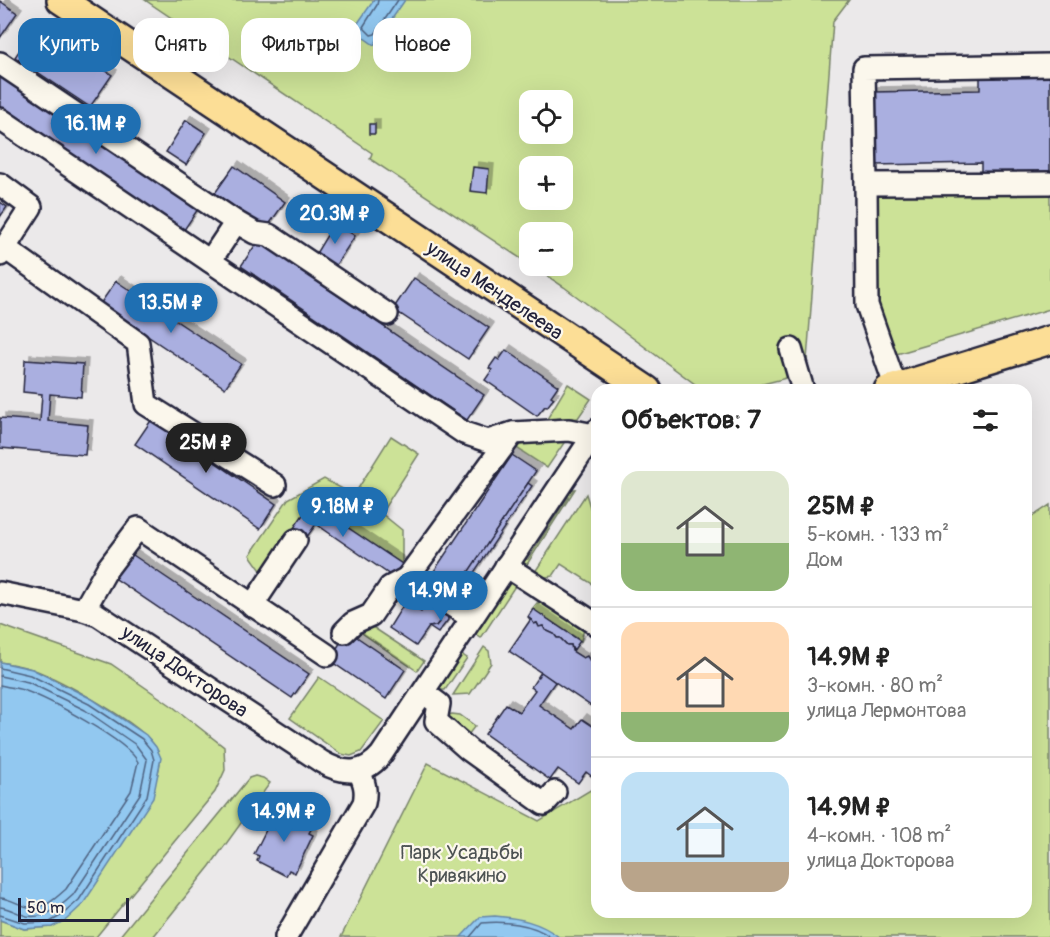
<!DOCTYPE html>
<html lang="ru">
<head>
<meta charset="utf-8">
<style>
  :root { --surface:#fff; --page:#f6f6f6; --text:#222; --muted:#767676; --line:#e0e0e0; --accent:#1f6fb2 }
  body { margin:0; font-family:Pangolin,sans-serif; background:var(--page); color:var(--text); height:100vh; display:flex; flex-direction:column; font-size:22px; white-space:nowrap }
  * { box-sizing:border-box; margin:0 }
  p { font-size:20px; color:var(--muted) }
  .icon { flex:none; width:33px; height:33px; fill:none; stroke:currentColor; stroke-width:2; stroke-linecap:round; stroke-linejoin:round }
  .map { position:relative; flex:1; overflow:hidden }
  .drawer { position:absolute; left:591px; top:384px; width:441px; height:534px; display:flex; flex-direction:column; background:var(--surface); border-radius:18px; box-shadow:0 6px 24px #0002 }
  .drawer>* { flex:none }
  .banner { position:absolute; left:18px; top:18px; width:483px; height:54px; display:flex; gap:12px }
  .buttons { position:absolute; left:519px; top:90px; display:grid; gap:12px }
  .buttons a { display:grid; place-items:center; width:54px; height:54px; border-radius:12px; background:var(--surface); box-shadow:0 6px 24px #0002; font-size:30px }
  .scale { position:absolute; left:18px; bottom:15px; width:111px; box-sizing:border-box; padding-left:6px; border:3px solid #22223b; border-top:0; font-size:16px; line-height:21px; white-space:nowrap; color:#22223b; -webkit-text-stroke:4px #fbf7ec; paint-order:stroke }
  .price { position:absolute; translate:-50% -51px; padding:0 14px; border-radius:21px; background:var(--accent); color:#fff; font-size:20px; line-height:39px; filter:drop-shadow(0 2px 3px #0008) }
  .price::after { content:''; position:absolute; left:50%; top:36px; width:18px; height:14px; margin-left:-9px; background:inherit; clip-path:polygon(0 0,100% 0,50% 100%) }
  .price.current { background:#222; color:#fff }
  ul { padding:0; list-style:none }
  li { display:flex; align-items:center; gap:18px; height:150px; padding:0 30px }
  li+li { border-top:2px solid var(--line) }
  li span { display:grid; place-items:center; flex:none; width:168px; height:120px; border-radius:18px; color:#555 }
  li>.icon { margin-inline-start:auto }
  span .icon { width:72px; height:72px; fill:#fffc; stroke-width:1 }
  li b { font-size:26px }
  h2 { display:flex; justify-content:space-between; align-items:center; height:72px; padding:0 30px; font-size:26px }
  .chip { padding:0 21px; border-radius:18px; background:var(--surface); box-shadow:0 6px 24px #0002; font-size:21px; line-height:54px }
  .chip.current { background:var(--accent); color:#fff }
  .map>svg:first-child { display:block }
  .green { fill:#cce297; stroke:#778269; stroke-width:1.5; fill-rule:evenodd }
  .water { fill:#92c8f0; stroke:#6586a8; stroke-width:1.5 }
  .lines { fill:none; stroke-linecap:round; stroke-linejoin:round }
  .shore { stroke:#4f6483; stroke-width:1.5 }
  .building { fill:#aaafe0; stroke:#22223b; stroke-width:1.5; filter:url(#shadow) }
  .minor-casing { stroke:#22223b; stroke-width:26 }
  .major-casing { stroke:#22223b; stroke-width:32 }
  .minor { stroke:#fbf7ec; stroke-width:21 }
  .major { stroke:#fcde96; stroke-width:27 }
  .labels { text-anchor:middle; stroke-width:4.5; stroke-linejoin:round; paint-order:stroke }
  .street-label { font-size:20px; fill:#22223b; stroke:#fbf7ec }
  .park-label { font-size:20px; fill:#4c5252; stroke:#fbf7ec }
</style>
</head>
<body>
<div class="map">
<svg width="1050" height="937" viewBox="0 0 1050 937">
  <defs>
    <filter id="shadow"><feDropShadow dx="5" dy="-5" stdDeviation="0" flood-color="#0004"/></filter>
  </defs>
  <rect width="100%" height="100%" fill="#ebe9ea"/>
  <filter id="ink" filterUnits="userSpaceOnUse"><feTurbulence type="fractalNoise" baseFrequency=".0167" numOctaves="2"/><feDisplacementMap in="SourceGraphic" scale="12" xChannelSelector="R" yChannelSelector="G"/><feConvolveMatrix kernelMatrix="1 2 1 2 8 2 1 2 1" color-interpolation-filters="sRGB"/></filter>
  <g filter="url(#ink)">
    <g class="green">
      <path d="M145,0H849L833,21L806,373L739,390H703L564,287L532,266H562V232H530L529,264L370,159L372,153ZM530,100H562V134H530ZM530,166H562V200H530Z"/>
      <polygon points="1050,191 1050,309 893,355 874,304 873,192"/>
      <polygon points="568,384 591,399 578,418 547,419"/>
      <polygon points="391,436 419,454 381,513 402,530 402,564 311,503 265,576 250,555 288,499 324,479 354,495"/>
      <polygon points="518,438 566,440 547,468 512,445"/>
      <polygon points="575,489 524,569 520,564 521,560 528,559 568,497 568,490"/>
      <polygon points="586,494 597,530 597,587 561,564 553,576 539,578 533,575"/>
      <polygon points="1050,505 1050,937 341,937 428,763 539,821 597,786 597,912 1026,912 1026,521"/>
      <polygon points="511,579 517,583 481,638 475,634"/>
      <polygon points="545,602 584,629 581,641 532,609 537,603"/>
      <polygon points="365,622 424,661 417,671 359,631"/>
      <path d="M0,625L111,664L172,706L224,747L225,770L215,792L96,937H0V920L24,929L52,927L156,779C160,768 162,758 156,748C143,724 59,679 32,669C22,666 10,664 0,662Z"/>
      <polygon points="484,647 489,651 491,663 470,694 453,695"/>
      <polygon points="461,654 467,658 445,690 442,690 438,686"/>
      <polygon points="319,677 384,721 361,752 351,756 341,754 290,718"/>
      <polygon points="452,714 460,715 475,726 464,740 446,716"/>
      <polygon points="255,776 263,778 270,783 210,866 153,937 119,937 249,778"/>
    </g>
    <g class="water">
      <polygon points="374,0 405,0 374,45 353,30"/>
      <polygon points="0,662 32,669 92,699 146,735 156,747 161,758 153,798 83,904 66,920 52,927 24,929 0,920"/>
      <path d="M495,916C519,918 540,922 559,937H461L480,917Z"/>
    </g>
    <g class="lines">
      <g class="shore">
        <polyline points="378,0 377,5 363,27 371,35 375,34 398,0"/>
        <polyline points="0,668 30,675 89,704 142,739 151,750 154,760 147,796 79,900 62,915 50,922 25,923 0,915"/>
        <path d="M0,676L28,682L85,710L136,745L147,760L140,794L73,895C60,907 46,919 27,916C18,914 10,908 0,907"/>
        <path d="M0,685C8,687 16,688 23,690C47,698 128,741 138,762L131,791L66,889C55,899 44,910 28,907C18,905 10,898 0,898"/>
        <path d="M470,937L482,923C503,921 533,923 550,937"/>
      </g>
    </g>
    <g class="building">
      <polygon points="0,1 17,13 0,38"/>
      <polygon points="37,24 112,75 90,107 15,57"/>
      <polygon points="1050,71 1050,175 981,176 981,163 874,165 872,92 980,90 980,72"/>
      <polygon points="0,75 200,206 184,230 0,110"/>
      <polygon points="186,120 206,133 186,165 166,152"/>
      <rect x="369" y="124" width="6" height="10"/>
      <polygon points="234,166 285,202 266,229 215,193"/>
      <polygon points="473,167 489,169 487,193 470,191"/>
      <polygon points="0,202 7,207 0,217"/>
      <polygon points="335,222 355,236 334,268 315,255"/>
      <polygon points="258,241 484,395 467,420 241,266"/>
      <polygon points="414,278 489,328 468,359 393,309"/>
      <polygon points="116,281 241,364 225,388 100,304"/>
      <polygon points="506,350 558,386 551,396 554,398 547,407 545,406 537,416 485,380 492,370 489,368 496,358 499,360"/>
      <polygon points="25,360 83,364 81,397 50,394 48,421 88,425 85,455 0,448 0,418 40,421 42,394 23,392"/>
      <polygon points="152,419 276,504 260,529 135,444"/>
      <polygon points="512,455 536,471 453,596 428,580"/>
      <polygon points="528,483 532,486 465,586 461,583"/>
      <polygon points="311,503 402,564 393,577 316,524 302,544 289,535"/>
      <polygon points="130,553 309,674 292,698 113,577"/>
      <polygon points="405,602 421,612 423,608 431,607 439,612 440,621 436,626 429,627 416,646 389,628"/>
      <polygon points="533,609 580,641 573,651 571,645 567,645 560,638 557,638 554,634 545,630 543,626 539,627 537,623 534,624 528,617"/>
      <polygon points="439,612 447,612 448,620 438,633 429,627 436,626 440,621"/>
      <polygon points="531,619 534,624 537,623 539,627 543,626 545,630 554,634 557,638 560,638 567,645 571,645 572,651 583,658 587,656 590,661 593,660 597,664 597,710 509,651"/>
      <polygon points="348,631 405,670 386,699 329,660"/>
      <polygon points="541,672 555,682 539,705 574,729 582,719 597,729 597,774 594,778 586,772 578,783 558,769 550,780 485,734 506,704 519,712 535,690 531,687"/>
      <polygon points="282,810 313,826 309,833 313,835 295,873 289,870 286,876 257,861 259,856 254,854 274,814 279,817"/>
    </g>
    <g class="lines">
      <defs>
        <g id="minor">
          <polyline points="0,63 236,222 210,261"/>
          <polyline points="1050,65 864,68 866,184 1050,183"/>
          <polyline points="0,119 464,433 488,441 513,433 569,430 594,435"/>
          <polyline points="0,184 31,207 0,255"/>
          <polyline points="866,184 867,305 896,388"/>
          <polyline points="236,222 255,233 269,235 387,314"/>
          <polyline points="5,248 138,343 146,404 275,485"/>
          <polyline points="791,349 803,390"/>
          <polyline points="506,566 597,625"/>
          <path d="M0,593L84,610L98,615L322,762C344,775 364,775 381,755L597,430"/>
          <polyline points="252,606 296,540"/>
          <polyline points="84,610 107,569 138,528 327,655"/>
          <polyline points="472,618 407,578 513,433"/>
          <polyline points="344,632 353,623 371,615 390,587 407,578"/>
          <polyline points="424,693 439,704 436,721 469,750 544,804 555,792"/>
          <path d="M286,937L364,803C367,790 364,782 359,771"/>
        </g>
        <g id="major">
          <polyline points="61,0 647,390"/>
          <polyline points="888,390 1050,340"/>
        </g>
      </defs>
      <use href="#minor" class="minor-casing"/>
      <use href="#major" class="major-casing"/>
      <use href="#minor" class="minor"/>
      <use href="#major" class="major"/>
    </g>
  </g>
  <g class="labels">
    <g class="street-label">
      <text transform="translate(495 290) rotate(34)" y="7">улица Менделеева</text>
      <text transform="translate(185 671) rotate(34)" y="7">улица Докторова</text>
    </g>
    <g class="park-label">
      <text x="462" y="859">Парк Усадьбы<tspan x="462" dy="23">Кривякино</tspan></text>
    </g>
  </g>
</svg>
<div class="buttons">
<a><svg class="icon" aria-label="locate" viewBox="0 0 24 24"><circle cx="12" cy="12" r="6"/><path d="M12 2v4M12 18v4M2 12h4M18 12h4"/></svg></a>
<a>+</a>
<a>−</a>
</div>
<div class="scale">50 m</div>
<b class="price" style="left:96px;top:155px">16.1M ₽</b>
<b class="price" style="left:335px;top:245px">20.3M ₽</b>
<b class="price" style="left:171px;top:334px">13.5M ₽</b>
<b class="price current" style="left:206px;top:474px">25M ₽</b>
<b class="price" style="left:343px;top:538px">9.18M ₽</b>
<b class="price" style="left:441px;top:622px">14.9M ₽</b>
<b class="price" style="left:284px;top:843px">14.9M ₽</b>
<div class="banner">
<a class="chip current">Купить</a>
<a class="chip">Снять</a>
<a class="chip">Фильтры</a>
<a class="chip">Новое</a>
</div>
<section class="drawer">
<h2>Объектов: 7<svg class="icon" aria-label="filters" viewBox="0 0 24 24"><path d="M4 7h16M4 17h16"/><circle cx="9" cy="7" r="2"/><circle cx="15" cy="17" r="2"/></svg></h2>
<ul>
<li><span style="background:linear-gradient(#dfe7d0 60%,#8fb573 0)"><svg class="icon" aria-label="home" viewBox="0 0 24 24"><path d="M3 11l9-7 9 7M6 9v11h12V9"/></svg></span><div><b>25M ₽</b><p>5-комн. · 133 m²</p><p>Дом</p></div></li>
<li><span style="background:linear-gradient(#ffd9b3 75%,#8fb573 0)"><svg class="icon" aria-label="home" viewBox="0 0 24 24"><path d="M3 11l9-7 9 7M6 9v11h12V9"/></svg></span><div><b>14.9M ₽</b><p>3-комн. · 80 m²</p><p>улица Лермонтова</p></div></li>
<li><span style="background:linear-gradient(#bfe0f5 75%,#b9a48a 0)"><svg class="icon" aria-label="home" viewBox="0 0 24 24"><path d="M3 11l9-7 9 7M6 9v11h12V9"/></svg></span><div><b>14.9M ₽</b><p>4-комн. · 108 m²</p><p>улица Докторова</p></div></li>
</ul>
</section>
</div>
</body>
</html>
